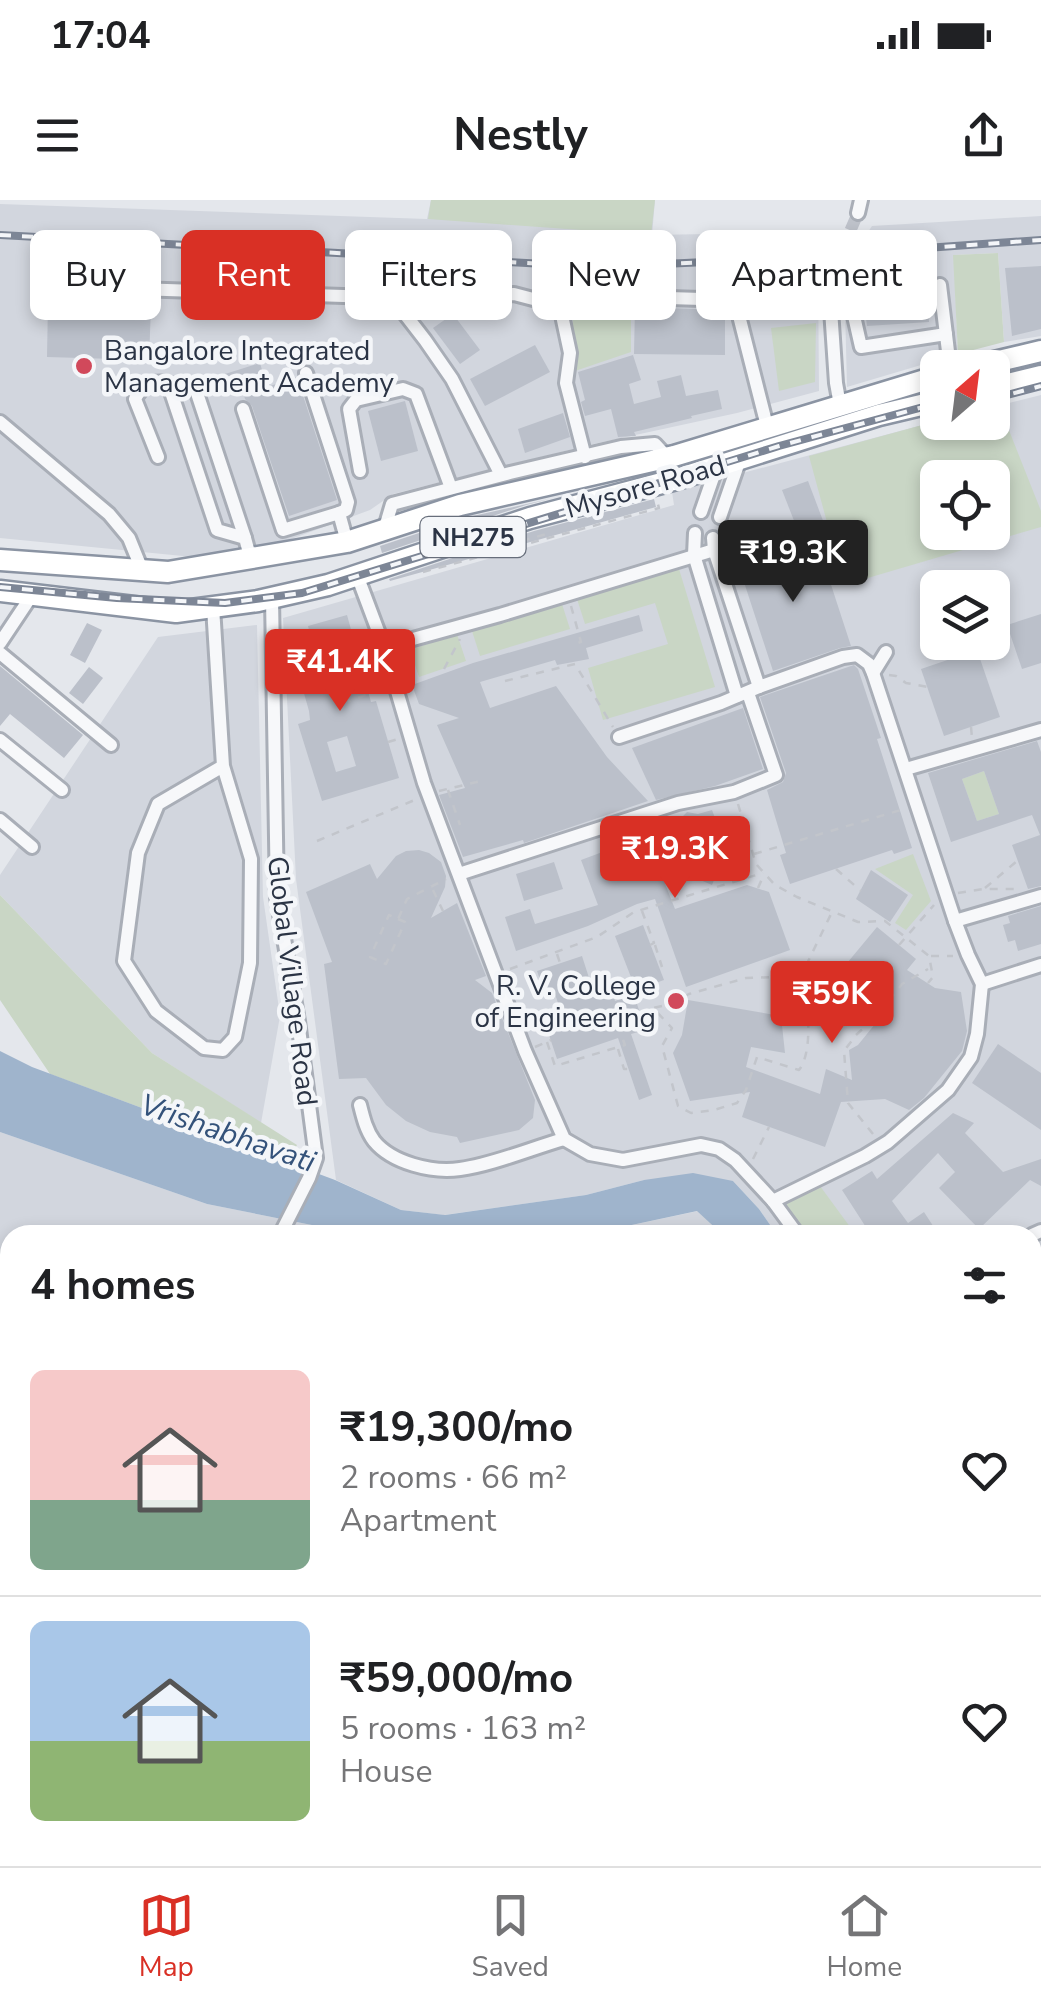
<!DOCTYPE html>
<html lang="en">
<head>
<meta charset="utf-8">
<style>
  :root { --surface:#fff; --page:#f6f6f6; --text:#202124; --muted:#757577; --line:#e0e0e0; --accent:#d93025 }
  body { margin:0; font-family:"Nunito Sans",sans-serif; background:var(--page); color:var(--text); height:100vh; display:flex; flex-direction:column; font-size:38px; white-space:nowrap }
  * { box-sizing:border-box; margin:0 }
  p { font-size:32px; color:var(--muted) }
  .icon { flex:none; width:55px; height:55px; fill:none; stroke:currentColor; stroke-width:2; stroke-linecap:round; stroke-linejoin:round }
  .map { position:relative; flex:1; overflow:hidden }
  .side { position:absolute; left:0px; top:1025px; width:1042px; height:642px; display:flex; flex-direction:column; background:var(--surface); border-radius:30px 30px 0 0; box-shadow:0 5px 15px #0003 }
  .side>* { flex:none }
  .guide { position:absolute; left:30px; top:30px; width:982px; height:90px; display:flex; gap:20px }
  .needle { width:65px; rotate:28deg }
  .fabs { position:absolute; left:920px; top:150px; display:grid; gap:20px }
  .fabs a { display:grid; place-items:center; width:90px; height:90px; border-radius:15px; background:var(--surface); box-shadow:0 5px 15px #0003; font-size:50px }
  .price { position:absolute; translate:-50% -85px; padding:0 22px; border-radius:10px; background:var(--accent); color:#fff; font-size:32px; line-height:65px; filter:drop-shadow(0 2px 5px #0008) }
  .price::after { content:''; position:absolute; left:50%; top:60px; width:30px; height:22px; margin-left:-15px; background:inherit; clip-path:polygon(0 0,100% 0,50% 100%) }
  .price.current { background:#222; color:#fff }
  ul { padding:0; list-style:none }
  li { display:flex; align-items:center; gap:30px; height:250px; padding:0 30px }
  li+li { border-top:2px solid var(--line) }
  li span { display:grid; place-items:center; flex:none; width:280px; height:200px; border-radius:15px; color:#555 }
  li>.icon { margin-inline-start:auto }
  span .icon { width:120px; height:120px; fill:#fffc; stroke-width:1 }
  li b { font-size:42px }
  h2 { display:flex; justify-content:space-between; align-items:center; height:120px; padding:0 30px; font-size:42px }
  .pill { padding:0 35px; border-radius:15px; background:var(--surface); box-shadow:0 5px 15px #0003; font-size:35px; line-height:90px }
  .pill.current { background:var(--accent); color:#fff }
  .status { display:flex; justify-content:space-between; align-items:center; height:70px; padding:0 50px; background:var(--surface); direction:ltr }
  .status svg { height:28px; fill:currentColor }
  header { display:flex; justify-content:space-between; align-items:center; height:130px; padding:0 30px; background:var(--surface); font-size:45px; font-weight:700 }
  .tab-bar { display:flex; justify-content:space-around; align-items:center; height:140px; border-top:2px solid var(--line); background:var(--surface); font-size:28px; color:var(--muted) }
  .tab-bar a { display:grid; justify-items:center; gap:5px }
  .tab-bar .current { color:var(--accent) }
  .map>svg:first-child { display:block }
  .built { fill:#d2d6de; fill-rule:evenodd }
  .green { fill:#c9d6c5; fill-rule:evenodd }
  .water { fill:#9fb4cc }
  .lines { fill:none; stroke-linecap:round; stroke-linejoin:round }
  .stream { stroke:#9fb4cc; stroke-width:4 }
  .building { fill:#bbc0ca; fill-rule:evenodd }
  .minor-tunnel { stroke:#bfc3cb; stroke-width:12; stroke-dasharray:12 6; stroke-linecap:butt }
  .minor-casing { stroke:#a9aeb7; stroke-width:18 }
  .highway-casing { stroke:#8b94a3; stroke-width:25 }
  .path { stroke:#c2c5cb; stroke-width:2.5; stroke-dasharray:8 8; stroke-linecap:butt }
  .minor { stroke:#f7f8fa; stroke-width:12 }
  .highway { stroke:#fff; stroke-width:20 }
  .rail-casing { stroke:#7d8696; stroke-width:8 }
  .rail { stroke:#f4f6f9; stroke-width:4; stroke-dasharray:11; stroke-linecap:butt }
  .poi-dot { fill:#d1495b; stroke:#f4f6f9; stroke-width:4 }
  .labels { text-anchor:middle; stroke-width:9; stroke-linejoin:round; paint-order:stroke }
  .shield { fill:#f4f6f9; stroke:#676e7b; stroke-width:2.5 }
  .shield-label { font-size:25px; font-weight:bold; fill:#2b3445 }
  .poi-label { font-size:28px; fill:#2b3445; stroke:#f4f6f9; text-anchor:start }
  .street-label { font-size:28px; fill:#2b3445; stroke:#f4f6f9 }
  .water-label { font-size:30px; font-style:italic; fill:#34527a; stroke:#f4f6f9 }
</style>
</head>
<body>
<div class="status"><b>17:04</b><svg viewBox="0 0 49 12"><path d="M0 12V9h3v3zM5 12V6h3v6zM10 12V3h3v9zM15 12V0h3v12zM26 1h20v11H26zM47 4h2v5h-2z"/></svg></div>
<header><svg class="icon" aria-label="menu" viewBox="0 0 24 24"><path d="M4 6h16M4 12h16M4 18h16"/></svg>Nestly<svg class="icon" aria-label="share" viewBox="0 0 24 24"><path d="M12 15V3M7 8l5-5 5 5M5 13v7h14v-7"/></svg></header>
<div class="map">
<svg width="1041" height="1666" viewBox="0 0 1041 1666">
  <rect width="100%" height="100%" fill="#e4e7ec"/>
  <g class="built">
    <polygon points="431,0 655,0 652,35 828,32 818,65 819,191 737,213 589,245 393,294 370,310 283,342 193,357 0,338 0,4 427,19"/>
    <polygon points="1041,16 1041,136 1004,142 998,53 954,55 958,154 847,187 844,68 872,26"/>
    <path d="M1041,195V1450L1033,1451L1032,1035H777L759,1009L733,981L644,980L586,995L444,1015L401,1010L336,980L296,679L283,418L674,305L672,292L937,221L992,222L993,207ZM938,278H992V332H938ZM938,388H992V442H938Z"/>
    <polygon points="257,425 263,697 280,816 261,923 152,853 0,695 0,675 158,437"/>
    <polygon points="0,932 207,1004 362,1035 10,1035 10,1658 1032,1658 1033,1503 1041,1499 1041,1666 0,1666"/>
    <polygon points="698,1011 723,1035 585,1035"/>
  </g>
  <g class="green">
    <polygon points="431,0 655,0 651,35 428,19"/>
    <polygon points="998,53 1004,142 958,154 953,55"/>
    <polygon points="807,79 808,108 763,110 761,82"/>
    <polygon points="631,102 631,152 575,171 572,107"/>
    <polygon points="816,123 815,182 779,191 771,128"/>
    <path d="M999,205L1041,311V327L844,385L809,256L937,221L992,222L993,207ZM938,278H992V332H938Z"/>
    <polygon points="679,369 715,487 603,520 588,468 668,444 655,403 585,424 577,399"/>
    <polygon points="562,404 570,429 480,456 472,431"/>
    <polygon points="457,434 466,461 419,477 410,450"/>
    <polygon points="984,571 999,614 977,621 962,579"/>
    <polygon points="913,654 931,701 906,730 895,723 913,695 875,669"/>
    <polygon points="0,695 152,853 297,945 288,962 50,874 0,800"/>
    <polygon points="820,986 856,1035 805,1035 786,1009 788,997"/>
  </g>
  <polygon class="water" points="0,851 32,867 335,980 401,1010 445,1015 586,995 644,980 693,973 733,981 759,1009 777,1035 723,1035 697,1011 585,1035 362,1035 207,1004 0,932"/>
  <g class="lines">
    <polyline class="stream" points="819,1658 827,1666"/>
  </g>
  <g class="building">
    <polygon points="1041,66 1041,129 1012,136 1005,68"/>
    <polygon points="925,74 929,122 867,126 861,78"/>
    <polygon points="48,103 151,106 149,160 47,157"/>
    <polygon points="635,107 725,110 725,155 634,154"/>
    <polygon points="453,114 480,150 460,164 433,128"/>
    <polygon points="535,145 550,172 485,206 470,179"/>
    <polygon points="633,155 641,180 629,184 634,204 661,197 657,181 681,175 686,196 718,190 722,209 691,216 692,218 634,232 636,236 618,237 611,209 585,216 581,202 585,200 578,172"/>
    <polygon points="260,163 267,187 297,177 337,300 289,316 252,206 245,199 242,189 231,192 225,174"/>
    <polygon points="405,201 418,251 381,261 368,211"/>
    <polygon points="563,213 570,237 525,253 518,229"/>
    <polygon points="808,281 825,326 800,336 782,290"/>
    <polygon points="549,299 526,305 382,353 380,346 464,318"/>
    <polygon points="654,299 656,307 390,381 389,379 534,331"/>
    <polygon points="795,343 800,357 820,351 851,446 840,448 773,471 742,376 745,375 738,355"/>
    <polygon points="1041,414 1041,463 1022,469 1007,425"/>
    <path d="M347,415L371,502L376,501L399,578L322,601L298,524L310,520L309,511L290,444L311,438L308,426ZM347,536L356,566L336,572L327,542Z"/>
    <polygon points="639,415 643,431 586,448 589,459 557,465 555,460 480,482 490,508 556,486 607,557 648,601 524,643 523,640 463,657 439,595 465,588 437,525 459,518 419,504 412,485 473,463"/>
    <polygon points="87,423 102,430 85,463 70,455"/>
    <polygon points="977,450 1000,517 944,536 921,469"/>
    <polygon points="854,465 858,469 881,538 877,539 912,648 894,654 892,650 790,684 780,655 786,653 767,590 783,582 786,573 760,497"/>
    <polygon points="0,466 83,535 64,558 10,514 0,526"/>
    <polygon points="89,467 103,478 83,504 69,493"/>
    <polygon points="743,508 763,569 715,586 656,600 632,548"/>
    <path d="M1037,541L1041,552V686L1028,689L1012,645L1040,635L1032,615L951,642L928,573ZM984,571L999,614L977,621L962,579Z"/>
    <polygon points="712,610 718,626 729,622 735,637 724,642 727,649 712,685 656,661 675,709 747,685 769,692 790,750 686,787 655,699 637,704 588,726 516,751 505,717 530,709 535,724 598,705 581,660 664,629 667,625 677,622 687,612 698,614"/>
    <polygon points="419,650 429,653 441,662 446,676 445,687 431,718 457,703 486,776 475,780 492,793 535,900 533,918 519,930 460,943 457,937 430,932 406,921 386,905 366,878 339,879 324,764 332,762 306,692 370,664 377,679 396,656 406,651"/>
    <polygon points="554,662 563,689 524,701 516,674"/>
    <polygon points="871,670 908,695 890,722 856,699"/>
    <polygon points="1041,706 1041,744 1018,751 1015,740 1008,742 1003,725 1010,723 1008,716"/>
    <polygon points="643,725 664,780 636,790 615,736"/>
    <polygon points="877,727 916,759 907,770 935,788 961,792 967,831 962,851 924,898 909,910 885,899 841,902 825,947 742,917 750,892 690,901 673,853 682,835 688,800 781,816 785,853 751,847 746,867 820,894 826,869 852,880 849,850 858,845 875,824 828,786"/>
    <polygon points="582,756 591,784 608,778 615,801 634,794 645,830 631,834 652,895 639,900 618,838 557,859 545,823 563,818 555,794 546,797 537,771"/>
    <polygon points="998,844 1041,873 1041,930 972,883"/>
    <polygon points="953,913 974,923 965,933 1003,972 1041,959 1041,986 1030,980 979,1029 939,988 955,972 938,953 892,1001 908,1023 924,1012 939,1035 871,1035 842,990 872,971 877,979"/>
  </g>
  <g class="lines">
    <polyline class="minor-tunnel" points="829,80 858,13"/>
    <defs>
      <g id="minor">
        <polyline points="858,13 861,0"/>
        <polyline points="829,80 836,183 840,205"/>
        <polyline points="940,85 950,168"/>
        <polyline points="137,89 373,97 401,109 425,140 452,179 501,275"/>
        <polyline points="448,97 514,94 560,106 570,153 566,183 585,257"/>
        <polyline points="635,97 735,100 767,226"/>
        <polyline points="854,116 861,147 946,134"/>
        <polyline points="306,173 348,302 346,310 339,313"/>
        <polyline points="194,184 245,338"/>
        <polyline points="243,209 283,330 339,313 347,342"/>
        <polyline points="0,222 109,314 129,338 142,370"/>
        <path d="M158,257L135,199C143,184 151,181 168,183L217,330L245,338L251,360"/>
        <polyline points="360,271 349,209 356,200 403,189 416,194 451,288"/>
        <polyline points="701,312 717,266"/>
        <polyline points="720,317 740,259"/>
        <polyline points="384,331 392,304 510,273 621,247 655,244 667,257"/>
        <polyline points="695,333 694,355 737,496"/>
        <polyline points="713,338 714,350 759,487"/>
        <polyline points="357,375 384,447 424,583 525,851 564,939 590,954 623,960 701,945 719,949 735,960 773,1001 798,1035"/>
        <polyline points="272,398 277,697 298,821 316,958 309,978 280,1035"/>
        <polyline points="213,407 223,566 251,659 250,763 235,837 223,850 204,848 156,811 124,761 138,653 158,604 223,566"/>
        <polyline points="0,443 32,395"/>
        <polyline points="384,447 500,415 714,350"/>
        <polyline points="0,453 111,545"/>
        <polyline points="873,473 886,452"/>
        <polyline points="619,537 721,503 759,487 843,457 857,455 869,464 873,473 955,721 968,755 982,784 977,834 971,857 948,890 888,942 865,956 773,1001"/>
        <polyline points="0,540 62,590"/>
        <polyline points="906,569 1041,530"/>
        <polyline points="0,620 32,647"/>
        <polyline points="459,674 678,603 734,592 776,575 748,493"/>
        <polyline points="955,721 1041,696"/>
        <polyline points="982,784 1041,765"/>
        <path d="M360,905C363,917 366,930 374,941C392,963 432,973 460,969C492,965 532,948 564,939"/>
        <polyline points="1032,1035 1041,1031"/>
        <polyline points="1032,1402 1041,1400"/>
        <polyline points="0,1654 25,1666"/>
        <polyline points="324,1658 329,1666"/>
        <polyline points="552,1658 553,1666"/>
        <polyline points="197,1666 199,1658"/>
        <polyline points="378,1666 390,1658"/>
      </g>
      <g id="highway">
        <polyline points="969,168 1041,151"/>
        <polyline points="992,188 1041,176"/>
        <polyline points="0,360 168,372 347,342 460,305 674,256 938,176"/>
        <polyline points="0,391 176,412 258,401 328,385 530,318 677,279 879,215 938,201"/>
      </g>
    </defs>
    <use href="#minor" class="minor-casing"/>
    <use href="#highway" class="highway-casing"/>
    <g class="path">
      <polyline points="725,347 792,331"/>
      <polyline points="494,351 493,349 550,333"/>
      <polyline points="423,372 659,308 657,301"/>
      <polyline points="571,406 581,442 574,444"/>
      <polyline points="352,434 369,441"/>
      <polyline points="444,469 460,439"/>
      <polyline points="362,470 377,463"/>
      <polyline points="889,475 896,476 906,483 928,487"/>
      <polyline points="505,481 575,464 613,527"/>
      <polyline points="347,495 349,501 384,488"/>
      <polyline points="971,527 972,538"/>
      <polyline points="388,542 398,539"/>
      <polyline points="448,590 460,625"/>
      <polyline points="439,591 481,581 482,583"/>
      <polyline points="738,604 756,664 775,685 797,697 858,722 885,721 929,756 933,777 928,783"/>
      <polyline points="732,631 744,627"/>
      <polyline points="317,641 417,599"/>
      <polyline points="754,654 904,609 903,607"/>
      <polyline points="836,669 861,691"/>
      <polyline points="758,688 764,674"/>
      <polyline points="985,688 1017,661"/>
      <polyline points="433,690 443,711"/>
      <polyline points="958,693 984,689 1019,689"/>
      <polyline points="642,711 654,743 650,745"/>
      <polyline points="398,719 405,722 386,764 370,757 389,715 398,719 407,699 446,679"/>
      <polyline points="655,745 662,767"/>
      <polyline points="899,745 934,705"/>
      <polyline points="557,754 560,763"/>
      <polyline points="931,756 953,756"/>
      <polyline points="510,769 597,737 634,712 763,673"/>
      <path d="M801,776L746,778L689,794L667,805L653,808L672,828L662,846L678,906L691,913L714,910L737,903L746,890L757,857L799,870C814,851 808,798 801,776L832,712"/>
      <polyline points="640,813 652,809"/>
      <polyline points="547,842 555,866 625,845 622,837"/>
      <polyline points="535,847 551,840"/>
      <polyline points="618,849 624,869 629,869"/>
      <polyline points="873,934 848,903 844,851 856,835 879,814 902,784 928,769"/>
      <polyline points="753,959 769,927"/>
      <polyline points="0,1538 10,1542"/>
    </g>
    <use href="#minor" class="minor"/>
    <use href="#highway" class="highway"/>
    <defs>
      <g id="rail">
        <polyline points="0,35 600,67 769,59 1041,40"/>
        <polyline points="992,199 1041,186"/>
        <polyline points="0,387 117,398 225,403 302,393 779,246 938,203"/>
      </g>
    </defs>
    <use href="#rail" class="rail-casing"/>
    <use href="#rail" class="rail"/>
  </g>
  <g class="poi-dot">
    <circle cx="84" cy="166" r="10"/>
    <circle cx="676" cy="801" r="10"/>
  </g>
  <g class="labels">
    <rect class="shield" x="420.5" y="317" width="105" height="40" rx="8"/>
    <g class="shield-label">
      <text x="473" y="346">NH275</text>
    </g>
    <g class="poi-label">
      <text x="104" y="160">Bangalore Integrated<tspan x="104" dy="32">Management Academy</tspan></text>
      <text x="656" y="795" text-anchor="end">R. V. College<tspan x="656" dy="32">of Engineering</tspan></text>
    </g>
    <g class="street-label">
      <text transform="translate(645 286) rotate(-16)" y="10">Mysore Road</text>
      <text transform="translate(293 781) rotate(83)" y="10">Global Village Road</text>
    </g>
    <g class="water-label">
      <text transform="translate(228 933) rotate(19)" y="10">Vrishabhavati</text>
    </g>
  </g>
</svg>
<div class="fabs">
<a><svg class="needle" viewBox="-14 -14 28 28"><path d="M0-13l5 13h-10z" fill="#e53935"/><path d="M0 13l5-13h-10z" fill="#757577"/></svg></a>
<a><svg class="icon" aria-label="locate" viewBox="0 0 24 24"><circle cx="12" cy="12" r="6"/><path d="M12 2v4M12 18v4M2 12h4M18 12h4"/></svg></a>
<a><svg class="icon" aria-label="layers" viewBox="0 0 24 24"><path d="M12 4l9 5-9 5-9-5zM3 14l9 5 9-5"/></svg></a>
</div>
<b class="price current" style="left:793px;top:405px">₹19.3K</b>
<b class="price" style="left:340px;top:514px">₹41.4K</b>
<b class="price" style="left:675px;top:701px">₹19.3K</b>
<b class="price" style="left:832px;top:846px">₹59K</b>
<div class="guide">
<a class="pill">Buy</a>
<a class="pill current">Rent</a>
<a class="pill">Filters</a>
<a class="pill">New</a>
<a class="pill">Apartment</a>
</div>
<section class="side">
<h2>4 homes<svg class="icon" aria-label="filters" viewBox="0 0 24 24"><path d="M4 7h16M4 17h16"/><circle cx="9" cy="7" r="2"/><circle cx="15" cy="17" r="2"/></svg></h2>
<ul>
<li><span style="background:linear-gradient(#f6c9c9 65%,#7fa58c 0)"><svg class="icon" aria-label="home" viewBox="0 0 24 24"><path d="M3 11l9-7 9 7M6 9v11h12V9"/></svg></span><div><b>₹19,300/mo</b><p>2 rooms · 66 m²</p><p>Apartment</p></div><svg class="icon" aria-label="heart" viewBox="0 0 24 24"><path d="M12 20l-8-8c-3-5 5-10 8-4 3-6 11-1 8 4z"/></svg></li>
<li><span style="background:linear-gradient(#a9c7e8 60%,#8fb573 0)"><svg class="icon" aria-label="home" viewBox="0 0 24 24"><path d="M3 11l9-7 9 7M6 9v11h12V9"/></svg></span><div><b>₹59,000/mo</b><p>5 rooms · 163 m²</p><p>House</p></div><svg class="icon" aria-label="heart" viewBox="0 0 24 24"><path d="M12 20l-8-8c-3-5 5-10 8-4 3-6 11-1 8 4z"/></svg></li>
</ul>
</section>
</div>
<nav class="tab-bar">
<a class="current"><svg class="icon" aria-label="map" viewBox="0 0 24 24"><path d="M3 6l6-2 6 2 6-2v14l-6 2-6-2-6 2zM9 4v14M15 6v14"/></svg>Map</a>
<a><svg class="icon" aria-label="saved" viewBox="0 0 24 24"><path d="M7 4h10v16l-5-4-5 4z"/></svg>Saved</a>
<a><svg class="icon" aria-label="home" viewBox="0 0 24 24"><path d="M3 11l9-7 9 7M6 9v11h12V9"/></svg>Home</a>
</nav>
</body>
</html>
